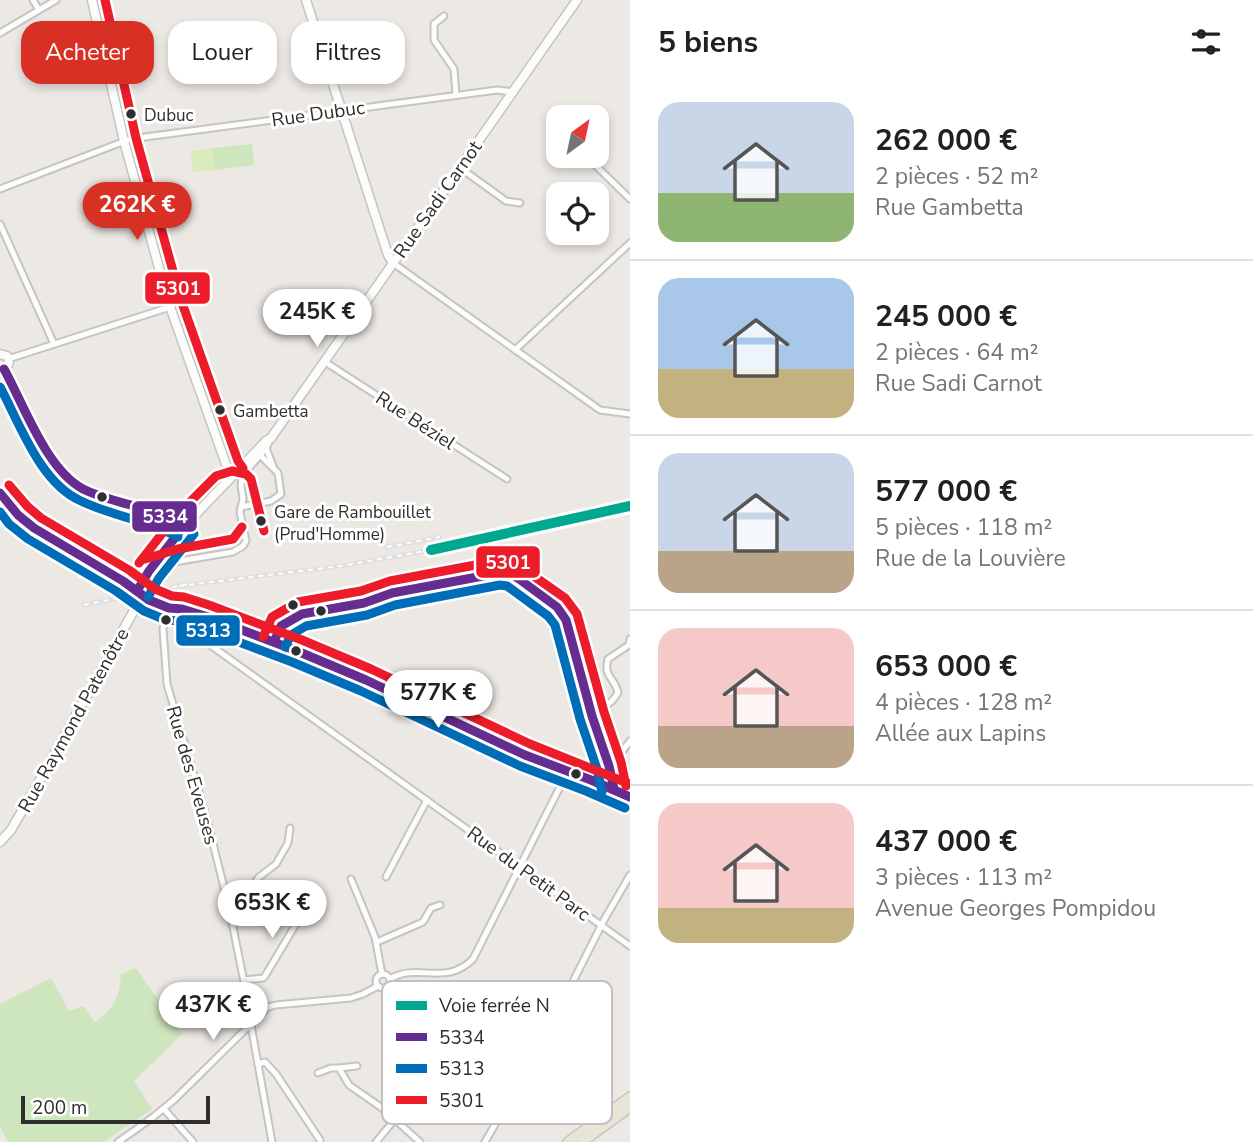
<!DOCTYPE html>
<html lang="fr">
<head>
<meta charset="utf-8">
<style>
  :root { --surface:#fff; --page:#f2f2f2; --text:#202124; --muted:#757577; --line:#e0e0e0; --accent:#d93025 }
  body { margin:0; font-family:"Nunito Sans",sans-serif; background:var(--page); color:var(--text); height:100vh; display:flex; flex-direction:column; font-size:26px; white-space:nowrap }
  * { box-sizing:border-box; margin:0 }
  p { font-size:23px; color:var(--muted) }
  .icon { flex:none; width:38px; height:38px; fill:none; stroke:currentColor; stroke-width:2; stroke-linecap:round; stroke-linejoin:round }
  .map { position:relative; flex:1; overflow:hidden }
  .side { display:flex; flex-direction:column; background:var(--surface); width:623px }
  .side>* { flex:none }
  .top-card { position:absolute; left:21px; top:21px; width:504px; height:63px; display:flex; gap:14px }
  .needle { width:46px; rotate:33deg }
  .tools { position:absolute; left:546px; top:105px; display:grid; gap:14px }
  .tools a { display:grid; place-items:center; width:63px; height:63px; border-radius:14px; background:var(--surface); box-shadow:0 4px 10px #0003; font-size:35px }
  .scale { position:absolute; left:21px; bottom:18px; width:189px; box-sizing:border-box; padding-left:7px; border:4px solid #2e2e2e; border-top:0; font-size:19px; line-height:24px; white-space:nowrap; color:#2e2e2e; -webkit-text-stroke:5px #fff; paint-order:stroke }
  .price { position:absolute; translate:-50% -60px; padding:0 16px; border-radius:24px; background:#fff; color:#222; font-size:23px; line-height:46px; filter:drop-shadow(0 2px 4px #0008) }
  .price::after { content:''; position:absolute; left:50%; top:42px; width:21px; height:16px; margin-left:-10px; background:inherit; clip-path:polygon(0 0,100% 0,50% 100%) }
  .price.active { background:var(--accent); color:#fff }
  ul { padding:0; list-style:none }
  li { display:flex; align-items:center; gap:21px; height:175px; padding:0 28px }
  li+li { border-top:2px solid var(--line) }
  li span { display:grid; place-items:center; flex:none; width:196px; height:140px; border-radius:21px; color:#555 }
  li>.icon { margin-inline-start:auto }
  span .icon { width:84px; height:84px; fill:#fffc; stroke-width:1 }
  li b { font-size:30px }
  h2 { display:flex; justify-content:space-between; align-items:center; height:84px; padding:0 28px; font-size:30px }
  .pill { padding:0 24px; border-radius:21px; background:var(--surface); box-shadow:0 4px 10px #0003; font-size:24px; line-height:63px }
  .pill.active { background:var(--accent); color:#fff }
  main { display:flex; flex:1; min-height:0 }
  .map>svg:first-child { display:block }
  .green { fill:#cee6be }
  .pitch { fill:#d9eabb }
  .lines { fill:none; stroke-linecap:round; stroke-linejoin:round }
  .street-casing { stroke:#c5c4c5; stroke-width:9 }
  .secondary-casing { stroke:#c5c4c5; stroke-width:11 }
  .primary-casing { stroke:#c6c5c4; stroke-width:12 }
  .street { stroke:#fcfcfb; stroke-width:5 }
  .secondary { stroke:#fcfcfb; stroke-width:8 }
  .primary { stroke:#e8e4d6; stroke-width:9 }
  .rail-casing { stroke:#dfdfe1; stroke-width:4.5 }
  .rail { stroke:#fff; stroke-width:2; stroke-dasharray:5; stroke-linecap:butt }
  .bus-1-casing { stroke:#fff; stroke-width:14 }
  .bus-2-casing { stroke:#fff; stroke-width:14 }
  .bus-3-casing { stroke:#fff; stroke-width:14 }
  .bus-1 { stroke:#662d91; stroke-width:9 }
  .bus-2 { stroke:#006db8; stroke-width:9 }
  .bus-3 { stroke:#ed1c2a; stroke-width:9 }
  .rail-1-casing { stroke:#fff; stroke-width:16 }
  .rail-1 { stroke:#00a88f; stroke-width:10 }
  .bus-dot { fill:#2e2e2e; stroke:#fff; stroke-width:2.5 }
  .labels { text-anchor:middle; stroke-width:6; stroke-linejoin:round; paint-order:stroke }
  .bus-label { font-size:17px; fill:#2e2e2e; stroke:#fff; text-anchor:start }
  .street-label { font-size:19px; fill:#2e2e2e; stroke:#fff }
  .key { fill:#fff; stroke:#c0c0c0; stroke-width:2 }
  .key-label { font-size:19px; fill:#2e2e2e }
  .line-badge { stroke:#fff; stroke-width:2.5 }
  .badge-label { font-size:19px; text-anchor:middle; font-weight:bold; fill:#fff }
</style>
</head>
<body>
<main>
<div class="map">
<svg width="630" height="1142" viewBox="0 0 630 1142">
  <rect width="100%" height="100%" fill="#ece8e4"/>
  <g class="green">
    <polygon points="252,144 254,165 214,170 212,148"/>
    <path d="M136,968L182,1034L134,1081L152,1109L104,1142H8L0,1127V1004L51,978L69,1011L83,1006L95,1022C115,1008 119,998 121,974Z"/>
  </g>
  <polygon class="pitch" points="212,148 214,170 193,172 191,151"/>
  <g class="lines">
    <defs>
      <g id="street">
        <polyline points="33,0 39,10"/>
        <polyline points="444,16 434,24 434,40 454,69 456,95"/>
        <polyline points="0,33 56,0"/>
        <polyline points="583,156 589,159 630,199"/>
        <polyline points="459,167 506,201 520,203"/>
        <polyline points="0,189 130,139 497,90 513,92"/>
        <polyline points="0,224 54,344"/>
        <polyline points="393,263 600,410 630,414"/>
        <polyline points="515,350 630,243"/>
        <polyline points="8,359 170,307"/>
        <polyline points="325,362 507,479"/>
        <polyline points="266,448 273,466"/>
        <polyline points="241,507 271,501 281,494 278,473 259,454"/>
        <polyline points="172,543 173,554 180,561"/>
        <polyline points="151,570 180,561 233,552 243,546 246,541 240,512 243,499 241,485 243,475 266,448 271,438"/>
        <polyline points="167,614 630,946"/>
        <polyline points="167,614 163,629 167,684 208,823 230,912 250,1012 251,1025 272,1142"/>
        <polyline points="274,642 281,626 302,614 364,603 392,593 499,573 511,574 519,579 557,607 566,620 592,716 609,766 614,789"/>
        <path d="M592,716L612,701L618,693C615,677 603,678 608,659L629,645L630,639"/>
        <polyline points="609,766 614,762 630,741"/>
        <polyline points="591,780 601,770 604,757"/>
        <polyline points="386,877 427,800"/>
        <polyline points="351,879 375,937 382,974"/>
        <polyline points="230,912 236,909 259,877 276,864 288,843 290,828"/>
        <polyline points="377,942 423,922 431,908 440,905"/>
        <circle cx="383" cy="981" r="7"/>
        <path d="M390,979C418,962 445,987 473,959L568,771"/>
        <polyline points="244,980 263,978 265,976 296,924 298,913 282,895"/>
        <polyline points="258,1064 265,1062 276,1074 320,1140"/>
        <polyline points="416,1065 431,1056 452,1023 483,1003"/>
        <polyline points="357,1066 339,1068 349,1085 382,1108 420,1142"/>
        <polyline points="318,1073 331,1068 339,1068"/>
        <polyline points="164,1109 193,1142"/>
        <polyline points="118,1142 152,1118 175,1099 268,1007 276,1005 351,998 363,994 378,986"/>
        <polyline points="376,1142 401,1112 419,1086 422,1078 420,1071 391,1027 387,988"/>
        <polyline points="485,1142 546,1035 604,920 630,875"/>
      </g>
      <g id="secondary">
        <polyline points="92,0 124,141 169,304 227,467 233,475"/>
        <polyline points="306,0 388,255 393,263"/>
        <path d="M0,354L7,356C10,361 9,366 4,369"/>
        <path d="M4,369C25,403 48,472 83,489C116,504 153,507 184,526"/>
        <polyline points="0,493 18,515 34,528 123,581 149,600 169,608 182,609 205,616 297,651 366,680 525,755 591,780 630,797"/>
        <path d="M137,591C171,533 221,490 266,441L271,438L577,0"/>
        <polyline points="0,842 11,830 41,778 142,596"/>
      </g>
      <g id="primary">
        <polyline points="568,1142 630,1097"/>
        <polyline points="582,1142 630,1107"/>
      </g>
    </defs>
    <use href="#street" class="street-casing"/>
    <use href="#secondary" class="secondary-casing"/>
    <use href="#primary" class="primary-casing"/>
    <use href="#street" class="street"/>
    <use href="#secondary" class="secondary"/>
    <use href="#primary" class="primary"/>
    <defs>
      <g id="rail">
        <polyline points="387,547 440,537"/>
        <polyline points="179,586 341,566 431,550"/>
        <polyline points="84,605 189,584"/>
      </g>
    </defs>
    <use href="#rail" class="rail-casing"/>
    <use href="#rail" class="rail"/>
    <defs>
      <g id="bus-1">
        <path d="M4,369C24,405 46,469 83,489C99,497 117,501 134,506C152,511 168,517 184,526"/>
        <polyline points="0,493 18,515 34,528 123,581 149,600 169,608 182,609 205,616 297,651 366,680 525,755 591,780 630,797"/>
        <polyline points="137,591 149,571 184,526"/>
        <polyline points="274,642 281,626 302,614 364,603 392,593 499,573 511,574 519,579 557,607 566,620 592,716 609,766 614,789"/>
      </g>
      <g id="bus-2">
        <path d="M0,387C20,424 40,483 81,501C112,516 147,520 178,537"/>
        <polyline points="0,512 9,524 28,539 116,591 144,611 166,620 180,621 201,628 292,662 361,691 520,766 586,791 625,808"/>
        <polyline points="148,597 159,578 194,534"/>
        <polyline points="285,647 291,635 306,626 367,615 395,605 500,585 507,586 548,616 555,625 580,719 597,769 602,792"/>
      </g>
      <g id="bus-3">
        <polyline points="105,0 136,138 181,300 238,461 243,468"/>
        <polyline points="9,485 27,506 41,518 129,570 155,589 172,596 184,597 209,605 302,640 371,669 530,744 630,784"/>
        <polyline points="145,559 178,549 233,539 242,527"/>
        <polyline points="139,563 175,517 216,476 232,471 246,474 251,479 264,531"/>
        <polyline points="263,637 272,617 298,602 361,591 390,581 497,561 515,563 565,598 577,614 604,712 621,762 626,786"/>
      </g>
    </defs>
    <use href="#bus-1" class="bus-1-casing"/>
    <use href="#bus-2" class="bus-2-casing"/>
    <use href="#bus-3" class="bus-3-casing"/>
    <use href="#bus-1" class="bus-1"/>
    <use href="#bus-2" class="bus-2"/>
    <use href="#bus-3" class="bus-3"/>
    <defs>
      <polyline id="rail-1" points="431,550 630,506"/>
    </defs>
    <use href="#rail-1" class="rail-1-casing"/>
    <use href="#rail-1" class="rail-1"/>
  </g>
  <g class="bus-dot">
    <circle cx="131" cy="114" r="6"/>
    <circle cx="220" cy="410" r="6"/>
    <circle cx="102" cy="497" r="6"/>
    <circle cx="261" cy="521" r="6"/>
    <circle cx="293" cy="605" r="6"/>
    <circle cx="321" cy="611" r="6"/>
    <circle cx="166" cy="620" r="6"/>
    <circle cx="296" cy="651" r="6"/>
    <circle cx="576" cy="774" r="6"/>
  </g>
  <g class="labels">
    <g class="bus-label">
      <text x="144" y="121">Dubuc</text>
      <text x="233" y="417">Gambetta</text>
      <text x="274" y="518">Gare de Rambouillet<tspan x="274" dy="22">(Prud'Homme)</tspan></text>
    </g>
    <g class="street-label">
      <text transform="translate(318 113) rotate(-8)" y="7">Rue Dubuc</text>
      <text transform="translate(437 199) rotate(-55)" y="7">Rue Sadi Carnot</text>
      <text transform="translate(416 420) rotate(33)" y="7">Rue Béziel</text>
      <text transform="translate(73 720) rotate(-61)" y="7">Rue Raymond Patenôtre</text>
      <text transform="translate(193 775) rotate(74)" y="7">Rue des Eveuses</text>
      <text transform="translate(529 873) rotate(36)" y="7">Rue du Petit Parc</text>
    </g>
  </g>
  <rect x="382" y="981" width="230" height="143" rx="10" class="key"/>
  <rect x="396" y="1001" width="31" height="9" fill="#00a88f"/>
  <rect x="396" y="1033" width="31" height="8" fill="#662d91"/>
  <rect x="396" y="1064" width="31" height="9" fill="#006db8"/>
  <rect x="396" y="1096" width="31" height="8" fill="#ed1c2a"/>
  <g class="key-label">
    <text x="439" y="1012">Voie ferrée N</text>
    <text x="439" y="1044">5334</text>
    <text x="439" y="1075">5313</text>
    <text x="439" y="1107">5301</text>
  </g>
  <g class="line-badge">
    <rect x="144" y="271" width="67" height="34" rx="7" fill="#ed1c2a"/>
    <rect x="131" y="500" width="67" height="33" rx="7" fill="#662d91"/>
    <rect x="475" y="545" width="66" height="34" rx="7" fill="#ed1c2a"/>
    <rect x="175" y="614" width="66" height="33" rx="7" fill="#006db8"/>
  </g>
  <g class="badge-label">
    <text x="178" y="295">5301</text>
    <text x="165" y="523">5334</text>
    <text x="508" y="569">5301</text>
    <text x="208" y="637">5313</text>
  </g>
</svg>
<div class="tools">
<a><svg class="needle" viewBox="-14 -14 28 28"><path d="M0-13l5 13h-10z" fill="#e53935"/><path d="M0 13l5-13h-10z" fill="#757577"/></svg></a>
<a><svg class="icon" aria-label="locate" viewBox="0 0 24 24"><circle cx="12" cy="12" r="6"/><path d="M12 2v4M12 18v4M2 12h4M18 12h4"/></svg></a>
</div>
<div class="scale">200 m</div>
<b class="price active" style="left:137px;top:242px">262K €</b>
<b class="price" style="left:317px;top:349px">245K €</b>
<b class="price" style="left:438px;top:730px">577K €</b>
<b class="price" style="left:272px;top:940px">653K €</b>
<b class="price" style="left:213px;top:1042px">437K €</b>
<div class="top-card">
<a class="pill active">Acheter</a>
<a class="pill">Louer</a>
<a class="pill">Filtres</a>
</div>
</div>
<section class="side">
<h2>5 biens<svg class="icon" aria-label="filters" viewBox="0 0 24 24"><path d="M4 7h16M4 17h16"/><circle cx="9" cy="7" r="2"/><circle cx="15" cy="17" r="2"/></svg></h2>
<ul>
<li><span style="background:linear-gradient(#c9d6e8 65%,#8fb573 0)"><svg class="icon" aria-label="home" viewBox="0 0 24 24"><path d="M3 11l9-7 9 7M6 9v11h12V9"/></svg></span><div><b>262 000 €</b><p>2 pièces · 52 m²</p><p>Rue Gambetta</p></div></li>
<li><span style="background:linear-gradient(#a9c7e8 65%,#c2b280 0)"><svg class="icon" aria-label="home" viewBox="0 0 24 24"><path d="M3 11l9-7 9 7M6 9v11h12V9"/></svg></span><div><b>245 000 €</b><p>2 pièces · 64 m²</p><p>Rue Sadi Carnot</p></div></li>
<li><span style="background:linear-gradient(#c9d6e8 70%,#b9a48a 0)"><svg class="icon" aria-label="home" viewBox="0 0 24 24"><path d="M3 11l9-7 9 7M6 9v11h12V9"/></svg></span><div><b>577 000 €</b><p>5 pièces · 118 m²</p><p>Rue de la Louvière</p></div></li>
<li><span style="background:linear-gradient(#f6c9c9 70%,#b9a48a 0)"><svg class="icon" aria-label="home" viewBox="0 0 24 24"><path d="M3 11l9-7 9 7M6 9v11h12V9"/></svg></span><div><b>653 000 €</b><p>4 pièces · 128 m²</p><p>Allée aux Lapins</p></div></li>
<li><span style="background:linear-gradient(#f6c9c9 75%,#c2b280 0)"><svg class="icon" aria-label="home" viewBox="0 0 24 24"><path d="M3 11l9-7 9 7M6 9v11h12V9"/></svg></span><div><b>437 000 €</b><p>3 pièces · 113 m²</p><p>Avenue Georges Pompidou</p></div></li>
</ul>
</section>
</main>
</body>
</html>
